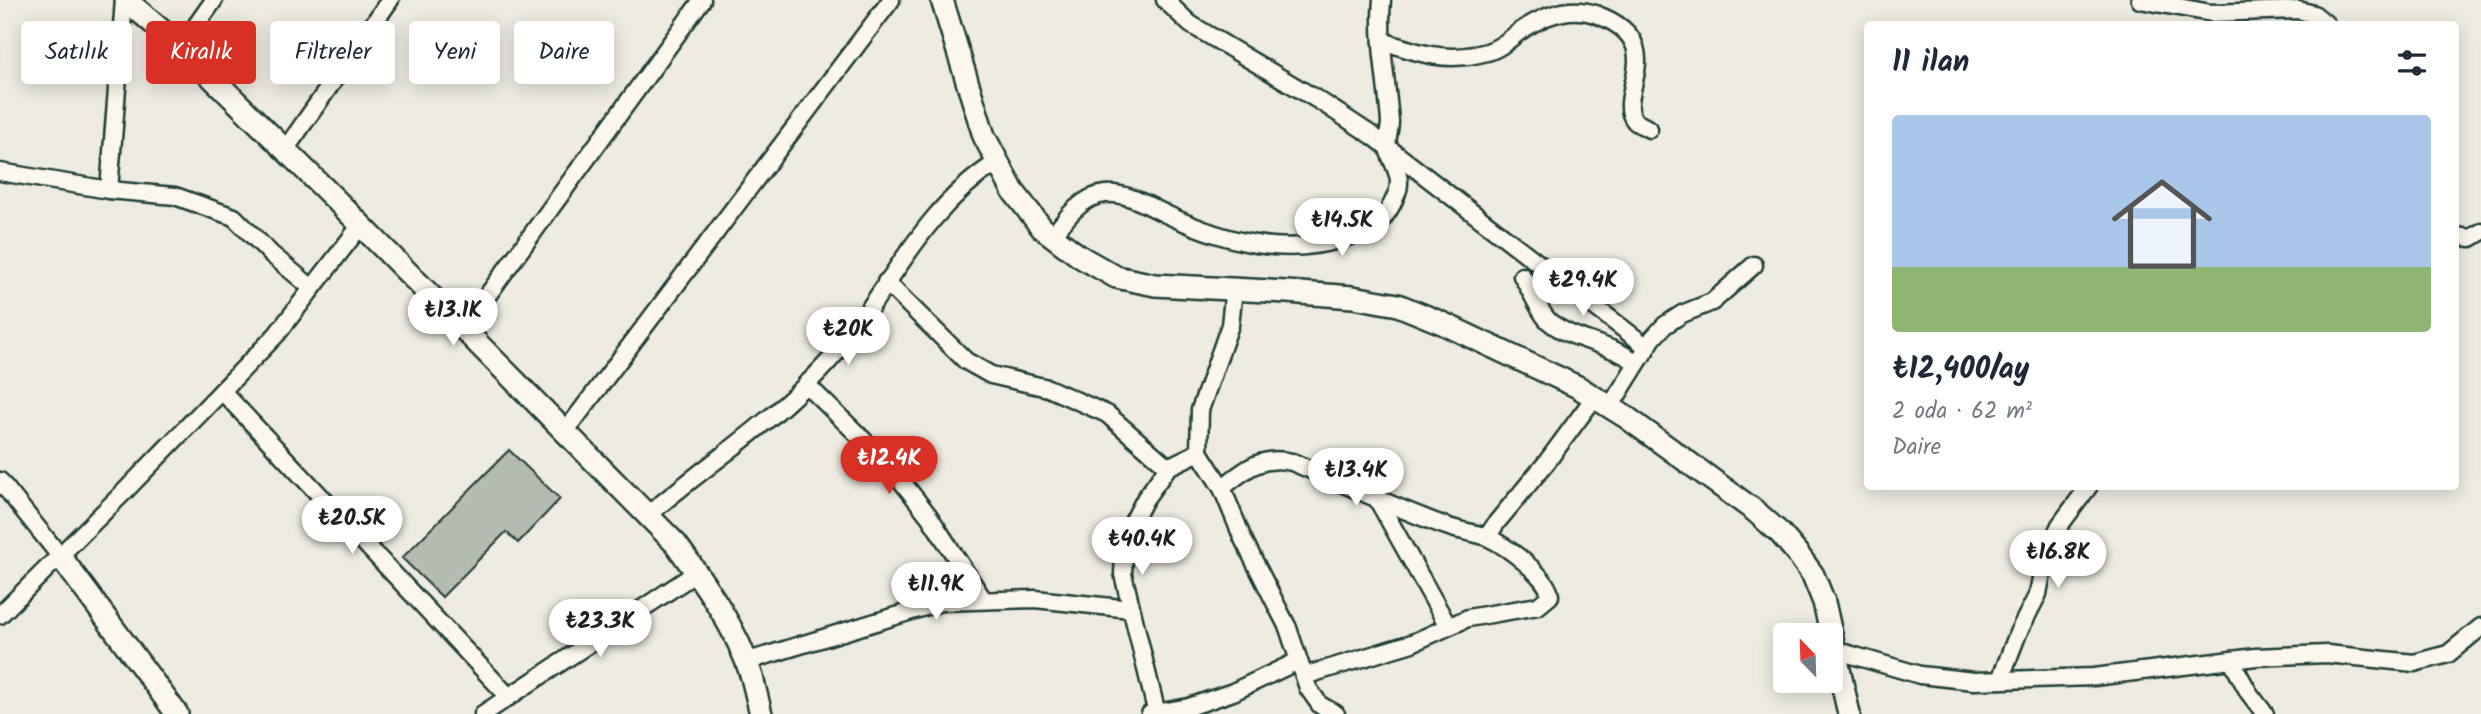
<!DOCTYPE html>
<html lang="tr">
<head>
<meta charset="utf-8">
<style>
  :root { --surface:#fff; --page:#f2f2f3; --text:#1f2937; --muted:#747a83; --accent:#d93025 }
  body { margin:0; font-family:Kalam,sans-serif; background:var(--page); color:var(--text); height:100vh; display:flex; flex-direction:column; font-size:26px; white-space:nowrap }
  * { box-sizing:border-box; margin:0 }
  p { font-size:23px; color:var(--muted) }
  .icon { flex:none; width:38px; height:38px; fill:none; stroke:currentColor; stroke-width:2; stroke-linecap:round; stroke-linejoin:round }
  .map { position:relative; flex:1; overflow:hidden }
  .side { position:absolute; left:1864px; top:21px; width:595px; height:469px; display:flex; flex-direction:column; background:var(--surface); border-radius:7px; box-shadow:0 4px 18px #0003 }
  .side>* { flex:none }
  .hud { position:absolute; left:21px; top:21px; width:665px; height:63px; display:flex; gap:14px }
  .needle { width:46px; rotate:337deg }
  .tools { position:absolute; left:1773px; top:623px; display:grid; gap:14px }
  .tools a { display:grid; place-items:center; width:70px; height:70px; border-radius:7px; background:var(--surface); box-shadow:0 4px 18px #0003; font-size:35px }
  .price { position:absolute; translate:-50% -60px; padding:0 16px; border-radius:24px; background:#fff; color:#222; font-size:23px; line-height:46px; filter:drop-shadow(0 2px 4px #0008) }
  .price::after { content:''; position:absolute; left:50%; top:42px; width:21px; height:16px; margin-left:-10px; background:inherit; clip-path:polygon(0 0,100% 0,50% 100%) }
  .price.on { background:var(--accent); color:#fff }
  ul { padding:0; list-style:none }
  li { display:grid; align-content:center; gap:14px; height:371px; padding:0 28px }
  li span { display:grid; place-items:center; height:217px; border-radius:7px; color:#555 }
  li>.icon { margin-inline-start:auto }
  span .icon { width:126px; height:126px; fill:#fffc; stroke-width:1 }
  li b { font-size:30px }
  h2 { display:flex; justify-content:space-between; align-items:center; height:84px; padding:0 28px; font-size:30px }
  .tag { padding:0 24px; border-radius:7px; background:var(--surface); box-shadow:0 4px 18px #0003; font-size:24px; line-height:63px }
  .tag.on { background:var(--accent); color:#fff }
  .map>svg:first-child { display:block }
  .building { fill:#b4bbb0; stroke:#1f3d34; stroke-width:2 }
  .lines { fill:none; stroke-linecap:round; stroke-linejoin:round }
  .minor-casing { stroke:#1f3d34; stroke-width:21 }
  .tertiary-casing { stroke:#1f3d34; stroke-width:26 }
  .minor { stroke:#fbf7ec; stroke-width:16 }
  .tertiary { stroke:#fbf7ec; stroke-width:21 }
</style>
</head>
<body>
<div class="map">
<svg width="2481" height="714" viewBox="0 0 2481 714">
  <rect width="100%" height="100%" fill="#eeece1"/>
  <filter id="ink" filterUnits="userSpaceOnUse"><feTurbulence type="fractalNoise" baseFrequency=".0143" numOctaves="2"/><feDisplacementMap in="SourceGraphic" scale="14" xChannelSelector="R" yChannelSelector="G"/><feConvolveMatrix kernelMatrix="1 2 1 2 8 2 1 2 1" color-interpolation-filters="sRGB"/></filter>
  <g filter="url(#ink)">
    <polygon class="building" points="509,450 560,499 518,543 506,532 442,597 402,558"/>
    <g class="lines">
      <defs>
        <g id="minor">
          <polyline points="1165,0 1190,24 1323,103 1373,136 1647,347"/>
          <polyline points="2140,0 2211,13 2298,10 2314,14 2326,24"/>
          <path d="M1383,41C1420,54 1448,63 1487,52C1499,49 1510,39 1519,32C1541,17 1569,5 1595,14C1674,42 1613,96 1635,121C1638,124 1644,126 1649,129"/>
          <polyline points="181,47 214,0"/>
          <polyline points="285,150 390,0"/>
          <polyline points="0,172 109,190 175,196 234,217 271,254 312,288"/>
          <polyline points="109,190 124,0"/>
          <path d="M1053,236C1065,219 1082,196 1105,194C1128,192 1150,207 1170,216C1224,241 1285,258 1344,238C1374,228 1385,224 1397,193C1404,176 1391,163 1388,148C1386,140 1390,130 1390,122C1387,81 1378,40 1382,0"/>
          <polyline points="2455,236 2471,238 2481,232"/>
          <path d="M1522,276C1530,288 1541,316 1551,323C1575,341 1610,343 1637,363"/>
          <polyline points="886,282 966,361 991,375 1048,388 1107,414 1168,467"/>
          <polyline points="1234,289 1230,325 1200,410 1199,452 1222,488 1243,539 1288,628 1308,688 1320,705 1336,714"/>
          <polyline points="463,329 702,0"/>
          <polyline points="806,384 888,464 929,516 983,599"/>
          <polyline points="222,391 509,697"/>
          <polyline points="1610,407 1653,338 1665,325 1682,314 1712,302 1754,265"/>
          <polyline points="565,432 891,0"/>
          <polyline points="0,481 60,556"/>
          <path d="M1222,488C1245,469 1262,455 1292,462C1344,483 1400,511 1452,528C1464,532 1478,533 1489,538C1506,546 1549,577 1550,596L1538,606L1468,618L1412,643L1304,676"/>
          <polyline points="1376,497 1448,626"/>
          <path d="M649,514C709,463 775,421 828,362C888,296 918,212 996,163"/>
          <polyline points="1487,537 1497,522 1546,463 1594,398"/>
          <polyline points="0,615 124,492 277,334 361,225"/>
          <polyline points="1835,650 1920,675 1974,681 2094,677 2256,657 2327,654 2414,663 2448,654 2481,627"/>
          <polyline points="2231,660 2249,693 2265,714"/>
          <polyline points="745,662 941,602 1035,599 1131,609"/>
          <polyline points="2000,680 2018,633 2038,594 2045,557 2060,525 2089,486"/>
          <polyline points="483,714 696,573"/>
          <polyline points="1150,714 1189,707 1233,692 1298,661"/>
          <polyline points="1157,714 1123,574 1125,537 1145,499 1168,467 1199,452"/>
        </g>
        <g id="tertiary">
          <path d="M126,0L181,47L338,202L676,544C705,584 737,629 752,677C755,689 758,702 761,714"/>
          <polyline points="942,0 984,136 1013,191 1042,228 1079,256 1116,277 1155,285 1287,292 1353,297 1398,305 1442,323 1578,387 1626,417 1755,511 1780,533 1797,553 1813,575 1824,602 1849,714"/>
          <polyline points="60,556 177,714"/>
        </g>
      </defs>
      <use href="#minor" class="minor-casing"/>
      <use href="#tertiary" class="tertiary-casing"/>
      <use href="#minor" class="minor"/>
      <use href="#tertiary" class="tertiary"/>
    </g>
  </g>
</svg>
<div class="tools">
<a><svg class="needle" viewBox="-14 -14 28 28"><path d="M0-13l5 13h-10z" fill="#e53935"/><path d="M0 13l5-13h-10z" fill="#747a83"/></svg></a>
</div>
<b class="price" style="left:1342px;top:258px">₺14.5K</b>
<b class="price" style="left:1583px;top:318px">₺29.4K</b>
<b class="price" style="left:453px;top:348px">₺13.1K</b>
<b class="price" style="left:848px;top:367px">₺20K</b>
<b class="price on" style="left:889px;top:496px">₺12.4K</b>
<b class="price" style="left:1356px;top:508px">₺13.4K</b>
<b class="price" style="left:352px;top:556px">₺20.5K</b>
<b class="price" style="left:1142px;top:577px">₺40.4K</b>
<b class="price" style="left:2058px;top:590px">₺16.8K</b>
<b class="price" style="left:936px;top:622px">₺11.9K</b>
<b class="price" style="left:600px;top:659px">₺23.3K</b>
<div class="hud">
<a class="tag">Satılık</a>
<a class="tag on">Kiralık</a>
<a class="tag">Filtreler</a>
<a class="tag">Yeni</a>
<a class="tag">Daire</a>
</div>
<section class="side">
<h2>11 ilan<svg class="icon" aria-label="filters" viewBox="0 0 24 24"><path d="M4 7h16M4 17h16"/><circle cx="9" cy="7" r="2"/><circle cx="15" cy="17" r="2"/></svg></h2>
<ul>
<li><span style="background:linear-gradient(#a9c7e8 70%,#8fb573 0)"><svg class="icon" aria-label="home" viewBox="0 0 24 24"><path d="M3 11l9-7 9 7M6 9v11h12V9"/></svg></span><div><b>₺12,400/ay</b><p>2 oda · 62 m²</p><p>Daire</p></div></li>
</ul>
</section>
</div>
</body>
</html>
